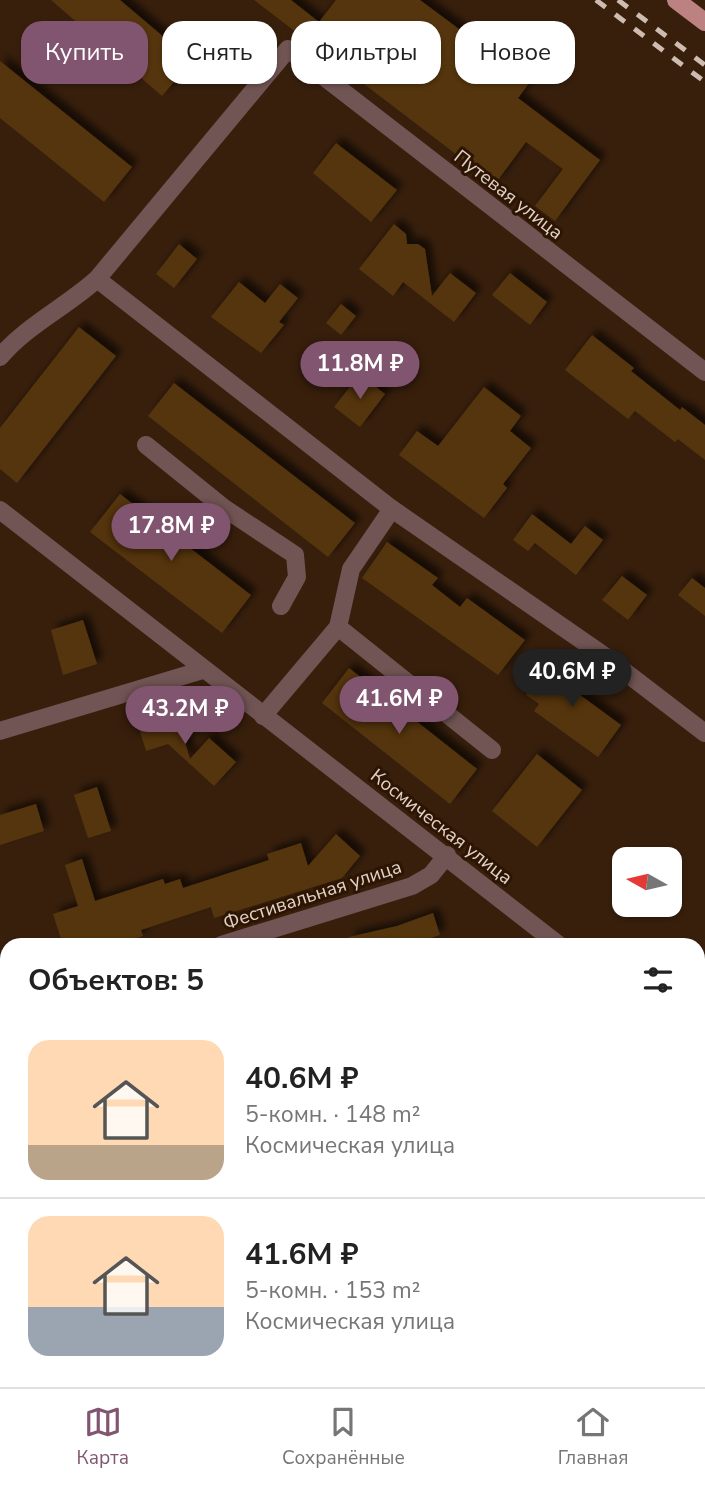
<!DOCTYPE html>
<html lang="ru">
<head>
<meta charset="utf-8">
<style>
  :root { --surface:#fff; --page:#f2f2f2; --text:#222; --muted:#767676; --line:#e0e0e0; --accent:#815470 }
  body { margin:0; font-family:"Nunito Sans",sans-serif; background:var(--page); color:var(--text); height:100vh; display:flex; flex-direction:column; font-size:26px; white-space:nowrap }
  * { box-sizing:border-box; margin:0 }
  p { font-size:23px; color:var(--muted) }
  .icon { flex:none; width:38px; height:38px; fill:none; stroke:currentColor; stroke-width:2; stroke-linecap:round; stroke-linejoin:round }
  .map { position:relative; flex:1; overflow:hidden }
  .details { position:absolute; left:0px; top:938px; width:705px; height:450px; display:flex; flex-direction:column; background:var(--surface); border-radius:21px 21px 0 0; box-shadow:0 2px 5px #0004 }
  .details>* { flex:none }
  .banner { position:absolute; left:21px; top:21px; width:663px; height:63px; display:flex; gap:14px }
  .needle { width:46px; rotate:278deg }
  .fabs { position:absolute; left:612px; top:847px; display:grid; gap:14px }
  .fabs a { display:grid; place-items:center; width:70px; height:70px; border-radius:14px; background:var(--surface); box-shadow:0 2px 5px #0004; font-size:35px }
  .price { position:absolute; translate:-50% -60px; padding:0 16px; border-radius:24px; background:var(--accent); color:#fff; font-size:23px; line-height:46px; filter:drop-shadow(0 2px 4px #0008) }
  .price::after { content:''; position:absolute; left:50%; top:42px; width:21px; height:16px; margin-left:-10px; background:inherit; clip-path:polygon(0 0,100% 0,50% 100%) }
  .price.current { background:#222; color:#fff }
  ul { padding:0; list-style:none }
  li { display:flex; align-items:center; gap:21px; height:175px; padding:0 28px }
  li+li { border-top:2px solid var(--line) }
  li span { display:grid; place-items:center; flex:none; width:196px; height:140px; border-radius:21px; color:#555 }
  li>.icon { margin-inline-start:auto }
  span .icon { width:84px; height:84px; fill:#fffc; stroke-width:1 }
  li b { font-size:30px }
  h2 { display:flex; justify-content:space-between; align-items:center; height:84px; padding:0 28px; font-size:30px }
  .chip { padding:0 24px; border-radius:21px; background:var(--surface); box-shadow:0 2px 5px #0004; font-size:24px; line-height:63px }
  .chip.current { background:var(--accent); color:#fff }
  .tab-bar { display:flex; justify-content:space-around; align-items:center; height:98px; border-top:2px solid var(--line); background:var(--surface); font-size:19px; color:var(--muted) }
  .tab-bar a { display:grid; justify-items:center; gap:4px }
  .tab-bar .current { color:var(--accent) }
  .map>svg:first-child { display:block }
  .building { fill:#543610; filter:url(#shadow) }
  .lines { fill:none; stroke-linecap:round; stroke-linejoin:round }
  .minor { stroke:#715554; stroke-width:18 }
  .primary { stroke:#bc8281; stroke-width:18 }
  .rail { stroke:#cebcb0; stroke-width:5; stroke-dasharray:12 12; stroke-linecap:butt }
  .labels { text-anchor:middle; stroke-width:6; stroke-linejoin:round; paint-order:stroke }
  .street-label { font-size:19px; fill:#e3d2c7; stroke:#2d1503 }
</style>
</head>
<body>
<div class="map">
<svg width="705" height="1387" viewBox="0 0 705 1387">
  <defs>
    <filter id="shadow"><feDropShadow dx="6" dy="-6" stdDeviation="3.5" flood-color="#0009"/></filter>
  </defs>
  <rect width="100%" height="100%" fill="#381f0c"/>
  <g class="building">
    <polygon points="51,0 120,0 192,61 162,96"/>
    <polygon points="254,0 291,0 319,22 336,0 420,0 530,82 518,98 600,160 555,221 535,206 563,169 526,142 495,184"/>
    <polygon points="0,61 132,167 104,202 0,118"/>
    <polygon points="336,143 397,190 371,222 313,173"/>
    <polygon points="394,224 406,234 407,244 418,244 425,249 432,296 450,273 476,293 454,322 403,282 393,296 359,269"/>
    <polygon points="179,244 197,259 174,288 156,274"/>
    <polygon points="510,273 547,302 530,325 492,295"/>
    <polygon points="239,282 265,303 280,284 298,298 279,322 284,325 261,353 211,317"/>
    <polygon points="341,304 356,316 341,335 326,323"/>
    <polygon points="79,327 116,356 17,483 0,469 0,428"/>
    <polygon points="592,335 634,368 631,371 680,410 682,407 705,425 705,460 678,439 675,442 635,411 628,419 565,370"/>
    <polygon points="360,374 385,394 360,427 334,407"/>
    <polygon points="174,383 355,523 328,557 148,416"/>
    <polygon points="484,387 521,416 510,431 531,448 503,484 507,488 484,518 399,455 417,431 438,446"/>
    <polygon points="120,494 251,595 222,633 90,532"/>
    <polygon points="532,514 571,544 585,526 603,540 576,575 535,543 528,551 513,540"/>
    <polygon points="387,542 438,578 432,585 460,607 467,598 525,640 498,675 362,578"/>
    <polygon points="622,576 647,595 628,620 602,600"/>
    <polygon points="692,578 705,588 705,616 678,595"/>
    <polygon points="83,620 97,664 63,675 51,630"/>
    <polygon points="554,660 581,675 572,689 621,725 598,757 534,711 539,704 526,695"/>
    <polygon points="349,668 477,769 450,804 322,703"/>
    <polygon points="175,709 190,759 209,738 236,762 214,786 168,744 146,751 137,721"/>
    <polygon points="537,754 582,790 537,847 492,811"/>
    <polygon points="97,787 111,831 88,838 74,795"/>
    <polygon points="36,804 44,831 0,845 0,815"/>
    <polygon points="336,834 360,856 342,878 214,918 211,907 141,930 143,936 116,945 63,945 53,914 78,906 65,865 82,859 95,901 163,879 165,884 180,879 183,888 269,860 267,854 301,843 308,866"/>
    <polygon points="433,913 440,935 408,945 350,945 349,937 397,926"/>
  </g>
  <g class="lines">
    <g class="minor">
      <polyline points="97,279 392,509 603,655 705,733"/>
      <path d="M0,357C27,325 66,307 97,279L288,49L705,372"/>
      <polyline points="146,445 224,508 295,555 297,577 281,606"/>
      <polyline points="0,510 559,945"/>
      <polyline points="338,627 492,750"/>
      <polyline points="263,716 338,627 351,569 392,509"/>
      <polyline points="0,731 203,670"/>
      <polyline points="221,945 412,886 431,875 447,855"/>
      <polyline points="0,1013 7,1011"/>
      <polyline points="698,1057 705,1062"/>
      <polyline points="698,1178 705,1174"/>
      <polyline points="0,1331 7,1329"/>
    </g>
    <polyline class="primary" points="676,0 705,22"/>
    <g class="rail">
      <polyline points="596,0 705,82"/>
      <polyline points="618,0 705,65"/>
    </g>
  </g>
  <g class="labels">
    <g class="street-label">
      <text transform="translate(509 194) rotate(38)" y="7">Путевая улица</text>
      <text transform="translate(442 826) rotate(38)" y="7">Космическая улица</text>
      <text transform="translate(312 894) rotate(-18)" y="7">Фестивальная улица</text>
    </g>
  </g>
</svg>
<div class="fabs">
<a><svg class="needle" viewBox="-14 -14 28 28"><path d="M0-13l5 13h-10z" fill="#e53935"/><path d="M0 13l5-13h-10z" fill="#767676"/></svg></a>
</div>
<b class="price" style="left:360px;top:401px">11.8M ₽</b>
<b class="price" style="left:171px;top:563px">17.8M ₽</b>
<b class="price current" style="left:572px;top:709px">40.6M ₽</b>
<b class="price" style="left:399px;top:736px">41.6M ₽</b>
<b class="price" style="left:185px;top:746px">43.2M ₽</b>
<div class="banner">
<a class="chip current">Купить</a>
<a class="chip">Снять</a>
<a class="chip">Фильтры</a>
<a class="chip">Новое</a>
</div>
<section class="details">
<h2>Объектов: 5<svg class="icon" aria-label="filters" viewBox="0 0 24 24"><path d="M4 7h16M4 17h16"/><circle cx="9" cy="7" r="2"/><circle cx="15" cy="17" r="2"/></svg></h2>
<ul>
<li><span style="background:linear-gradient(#ffd9b3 75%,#b9a48a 0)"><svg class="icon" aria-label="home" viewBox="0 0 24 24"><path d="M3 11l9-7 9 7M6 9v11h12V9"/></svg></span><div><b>40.6M ₽</b><p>5-комн. · 148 m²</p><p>Космическая улица</p></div></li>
<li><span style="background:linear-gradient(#ffd9b3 65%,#9aa5b1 0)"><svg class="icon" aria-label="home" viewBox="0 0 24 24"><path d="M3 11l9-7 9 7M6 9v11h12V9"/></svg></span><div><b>41.6M ₽</b><p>5-комн. · 153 m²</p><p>Космическая улица</p></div></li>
</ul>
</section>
</div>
<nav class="tab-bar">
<a class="current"><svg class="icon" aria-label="map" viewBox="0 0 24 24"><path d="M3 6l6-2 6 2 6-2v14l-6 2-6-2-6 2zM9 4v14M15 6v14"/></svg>Карта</a>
<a><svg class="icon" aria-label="saved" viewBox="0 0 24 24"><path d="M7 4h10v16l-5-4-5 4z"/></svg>Сохранённые</a>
<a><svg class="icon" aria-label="home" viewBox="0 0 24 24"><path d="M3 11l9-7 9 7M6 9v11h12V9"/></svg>Главная</a>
</nav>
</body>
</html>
